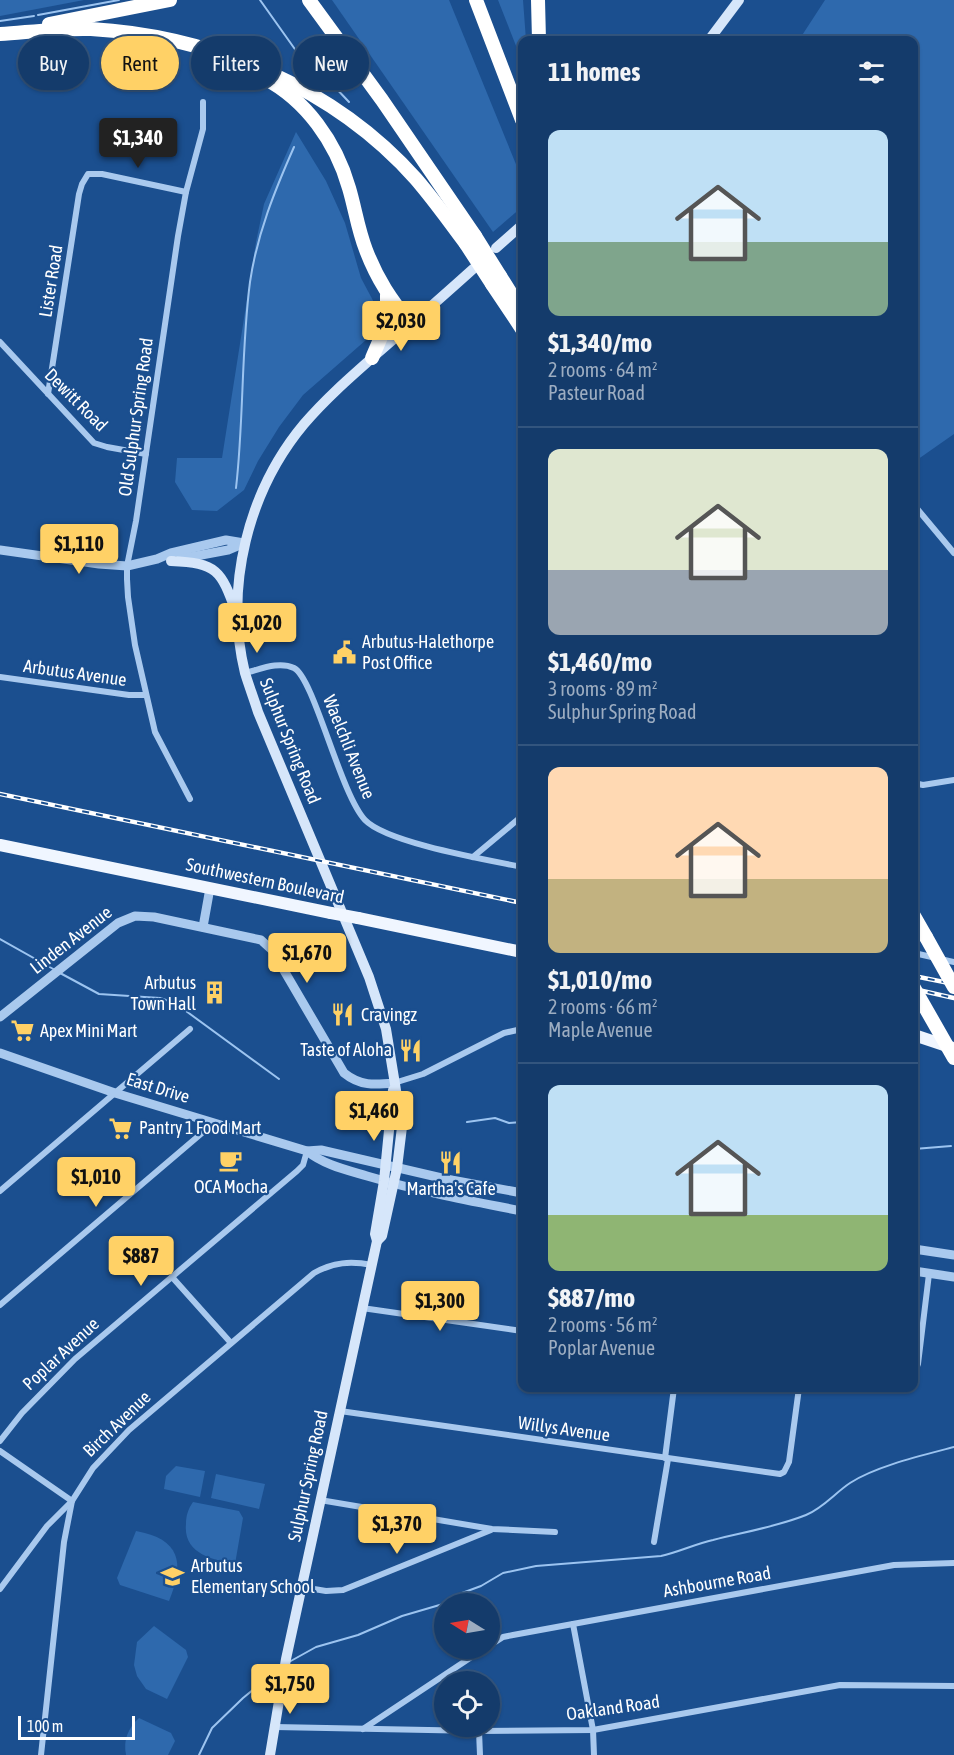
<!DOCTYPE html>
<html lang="en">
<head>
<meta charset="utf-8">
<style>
  :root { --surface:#143b6b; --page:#1d4271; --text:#f1f3f6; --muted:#9dadc1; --line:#33557e; --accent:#ffd166 }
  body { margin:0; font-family:"Asap Condensed",sans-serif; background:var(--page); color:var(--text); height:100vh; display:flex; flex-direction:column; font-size:22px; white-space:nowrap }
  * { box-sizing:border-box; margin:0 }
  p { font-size:20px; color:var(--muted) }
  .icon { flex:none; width:33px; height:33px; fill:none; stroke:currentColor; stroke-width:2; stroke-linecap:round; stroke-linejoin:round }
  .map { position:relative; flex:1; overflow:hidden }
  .sheet { position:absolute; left:518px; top:36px; width:400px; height:1356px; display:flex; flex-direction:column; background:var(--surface); border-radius:12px; box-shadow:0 2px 4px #0004,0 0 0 2px var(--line) }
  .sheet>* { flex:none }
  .guide { position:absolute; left:18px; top:36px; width:410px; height:54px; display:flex; gap:12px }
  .needle { width:39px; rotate:281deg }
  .buttons { position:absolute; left:434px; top:1593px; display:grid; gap:12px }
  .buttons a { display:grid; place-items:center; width:66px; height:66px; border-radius:50%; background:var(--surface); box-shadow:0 2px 4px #0004,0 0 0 2px var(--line); font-size:30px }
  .scale { position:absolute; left:18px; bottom:15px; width:117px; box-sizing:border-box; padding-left:6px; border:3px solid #fff; border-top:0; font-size:16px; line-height:21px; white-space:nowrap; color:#fff; -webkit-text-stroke:4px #1b4f8f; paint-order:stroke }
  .price { position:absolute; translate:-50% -51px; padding:0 14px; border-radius:6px; background:var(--accent); color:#111; font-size:20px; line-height:39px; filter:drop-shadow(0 2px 3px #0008) }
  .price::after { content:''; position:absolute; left:50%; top:36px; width:18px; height:14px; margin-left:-9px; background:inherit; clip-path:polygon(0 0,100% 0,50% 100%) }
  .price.active { background:#222; color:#fff }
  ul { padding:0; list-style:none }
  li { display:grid; align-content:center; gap:12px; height:318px; padding:0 30px }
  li+li { border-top:2px solid var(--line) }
  li span { display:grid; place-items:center; height:186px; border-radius:12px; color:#555 }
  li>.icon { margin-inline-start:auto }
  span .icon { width:108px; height:108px; fill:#fffc; stroke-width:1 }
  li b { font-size:26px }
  h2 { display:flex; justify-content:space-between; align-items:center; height:72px; padding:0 30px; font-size:26px }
  .pill { padding:0 21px; border-radius:27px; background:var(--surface); box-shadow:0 2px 4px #0004,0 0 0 2px var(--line); font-size:21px; line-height:54px }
  .pill.active { background:var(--accent); color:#111 }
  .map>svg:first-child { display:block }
  .green { fill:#2e69ad }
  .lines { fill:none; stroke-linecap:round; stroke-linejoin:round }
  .stream { stroke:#9cc4f0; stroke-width:2 }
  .minor { stroke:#a9c9ee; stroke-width:6 }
  .tertiary { stroke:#a9c9ee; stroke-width:9 }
  .secondary { stroke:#d6e6fa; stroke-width:10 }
  .primary { stroke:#f0f6ff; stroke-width:12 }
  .motorway { stroke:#fff; stroke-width:14 }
  .rail-casing { stroke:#fff; stroke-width:4.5 }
  .rail { stroke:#1b4f8f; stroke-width:2; stroke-dasharray:7; stroke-linecap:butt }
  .primary-bridge { stroke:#f0f6ff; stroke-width:12 }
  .motorway-bridge { stroke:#fff; stroke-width:14 }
  .labels { text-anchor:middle; stroke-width:4.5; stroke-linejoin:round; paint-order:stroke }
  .street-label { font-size:18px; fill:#fff; stroke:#1b4f8f }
  .poi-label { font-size:18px; fill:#fff; stroke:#1b4f8f; text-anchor:start }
</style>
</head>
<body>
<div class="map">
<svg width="954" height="1755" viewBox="0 0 954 1755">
  <rect width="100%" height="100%" fill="#1b4f8f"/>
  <g class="green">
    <polygon points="0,0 84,0 0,16"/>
    <polygon points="332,0 449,0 522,179 522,207 493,232"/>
    <polygon points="498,0 523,0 526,40 522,40 522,61"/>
    <polygon points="825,0 954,0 954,434 914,462 914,40 799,40"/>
    <polygon points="296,132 326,181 345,223 361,278 378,310 366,340 303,395 279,427 258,461 244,490 217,511 192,510 175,482 177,458 222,458 256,242 264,204"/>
    <polygon points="176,1466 205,1471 200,1497 164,1489 166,1476"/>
    <polygon points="216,1474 265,1484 259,1509 211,1498"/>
    <path d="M193,1502L239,1511L243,1518L235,1564C212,1560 183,1553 186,1524C186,1516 188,1509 193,1502Z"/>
    <path d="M136,1531C180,1539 185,1562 169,1601L120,1585L117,1578Z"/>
    <polygon points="154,1626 186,1650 188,1657 167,1699 146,1689 137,1676 134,1665 137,1642"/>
    <path d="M139,1718L171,1733L175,1741L168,1755H126C123,1740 128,1728 139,1718Z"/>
  </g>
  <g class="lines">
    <g class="stream">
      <polyline points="260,0 309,69 332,84 349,102"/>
      <polyline points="38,15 119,0"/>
      <polyline points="0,21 34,16"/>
      <path d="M236,488C244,419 241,350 250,282C257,234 275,190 294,147"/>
      <polyline points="0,939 55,970"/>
      <polyline points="60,973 99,994 160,998 175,1003 279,1079"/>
      <polyline points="467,1122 495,1118 509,1123 522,1122"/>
      <polyline points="914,1149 951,1146"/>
      <path d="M444,1604L462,1593L481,1586L503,1573L536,1566L661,1556C679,1552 695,1544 713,1540C744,1532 776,1527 806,1515C823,1508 835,1493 850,1483C876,1466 924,1455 954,1447"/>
      <polyline points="289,1662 316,1647 358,1635 402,1616 443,1604"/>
      <polyline points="199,1755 212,1728 243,1698 282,1666"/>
    </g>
    <g class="minor">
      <polyline points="0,342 94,443 107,447 146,454"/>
      <polyline points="48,394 79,194 82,184 88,174 102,174 186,192"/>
      <polyline points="914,505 954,553"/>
      <path d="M245,673C261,669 279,661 294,668C314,678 340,793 365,820C387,843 488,860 522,867"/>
      <polyline points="0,677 129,695 145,695"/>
      <polyline points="914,783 923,785 954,780"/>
      <polyline points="190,799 155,732 135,645 128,597 127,579 127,566 136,521 178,236 186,192 203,129 203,102"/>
      <polyline points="473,857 522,816"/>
      <polyline points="914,953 954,962"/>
      <polyline points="394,1083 423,1074 504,1033 522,1029"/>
      <polyline points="0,1191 190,1029"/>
      <polyline points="172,1277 231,1343"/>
      <polyline points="0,1305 202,1133 207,1120"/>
      <polyline points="362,1308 522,1331"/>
      <polyline points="914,1374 918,1364 929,1274"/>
      <polyline points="340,1411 780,1474 784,1472 789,1462 799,1388"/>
      <polyline points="0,1441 22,1413 75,1359 297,1171 303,1165 307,1151"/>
      <polyline points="0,1451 72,1501 47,1526 0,1589"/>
      <polyline points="665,1458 674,1388"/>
      <polyline points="320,1500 492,1529 555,1532"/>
      <polyline points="654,1542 668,1459"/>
      <polyline points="302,1587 326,1591 343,1590 491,1530"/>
      <polyline points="573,1624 593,1730 594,1755"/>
      <polyline points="489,1646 503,1637 513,1635 894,1565 954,1563"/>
      <polyline points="275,1727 479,1731 593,1730 840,1685 954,1686"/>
      <polyline points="363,1729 485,1648"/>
      <polyline points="479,1731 480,1755"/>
      <path d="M41,1755L64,1542L72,1501L93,1468L129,1430L314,1273C333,1262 351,1261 372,1265"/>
    </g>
    <g class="tertiary">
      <polyline points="0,550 99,564 127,566 157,559 171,553 226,540 244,543"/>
      <polyline points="180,559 228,550 242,544"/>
      <polyline points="203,927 210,888"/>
      <path d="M0,1017L118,923L135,916L154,917L261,940L272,950L344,1073C360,1086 374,1085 394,1083"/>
      <polyline points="0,1053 115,1093 307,1151 321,1150 446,1179 522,1193"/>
      <path d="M307,1151C324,1165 347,1170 367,1176C418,1191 470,1201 522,1211"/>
      <polyline points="914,1249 954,1255"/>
      <polyline points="914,1271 954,1277"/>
    </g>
    <g class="secondary">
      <polyline points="709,40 739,0"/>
      <polyline points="496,248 522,225"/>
      <path d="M171,561C217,563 221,570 236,612"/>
      <path d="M377,1241L382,1236L397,1168L402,1127L386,1029L369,977L258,712C254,699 249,686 245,673C224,587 248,491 304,424C327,397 354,374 380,351C411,324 442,297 473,269"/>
      <polyline points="270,1755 286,1659 377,1241 375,1234 384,1181 393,1090"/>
    </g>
    <g class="primary">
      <polyline points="0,845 331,913"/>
      <polyline points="358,918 522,952"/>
      <polyline points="914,1035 953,1048"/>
    </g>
    <g class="motorway">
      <polyline points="309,0 382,100 475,236"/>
      <polyline points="476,0 522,120"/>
      <polyline points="538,0 539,40"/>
      <polyline points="49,24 170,0"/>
      <path d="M0,34C30,32 60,28 91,29C212,36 334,87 416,179C434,200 450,222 466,244"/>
      <path d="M264,78C306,100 336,142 349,188C355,208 358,230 366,250C377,279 391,300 411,324"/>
      <polyline points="500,276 522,311"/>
      <polyline points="492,284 522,329"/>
      <polyline points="372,358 387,323 387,295"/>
      <polyline points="914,916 926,937"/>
    </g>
    <defs>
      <g id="rail">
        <polyline points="0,794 522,903"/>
        <polyline points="914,976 954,984"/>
        <polyline points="914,989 954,998"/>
      </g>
    </defs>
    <use href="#rail" class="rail-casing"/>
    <use href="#rail" class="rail"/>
    <polyline class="primary-bridge" points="331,913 358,918"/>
    <g class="motorway-bridge">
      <polyline points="475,236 500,276"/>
      <polyline points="466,244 492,284"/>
      <polyline points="926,937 954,987"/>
      <polyline points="914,988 954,1058"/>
    </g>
  </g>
  <defs>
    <symbol id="civic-bare" viewBox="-9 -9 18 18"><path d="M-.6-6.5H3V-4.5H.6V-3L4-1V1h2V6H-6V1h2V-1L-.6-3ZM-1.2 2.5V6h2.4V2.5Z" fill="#ffd166" stroke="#1b4f8f" stroke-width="2.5" paint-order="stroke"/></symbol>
    <symbol id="building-bare" viewBox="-9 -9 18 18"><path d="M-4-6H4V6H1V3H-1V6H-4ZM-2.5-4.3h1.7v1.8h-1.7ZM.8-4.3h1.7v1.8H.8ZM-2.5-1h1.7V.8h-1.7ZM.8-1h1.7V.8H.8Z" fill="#ffd166" stroke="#1b4f8f" stroke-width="2.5" paint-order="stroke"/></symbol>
    <symbol id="restaurant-bare" viewBox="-9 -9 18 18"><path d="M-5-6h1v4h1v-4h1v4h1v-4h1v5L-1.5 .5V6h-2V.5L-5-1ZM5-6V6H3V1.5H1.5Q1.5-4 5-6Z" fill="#ffd166" stroke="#1b4f8f" stroke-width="2.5" paint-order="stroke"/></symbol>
    <symbol id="supermarket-bare" viewBox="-9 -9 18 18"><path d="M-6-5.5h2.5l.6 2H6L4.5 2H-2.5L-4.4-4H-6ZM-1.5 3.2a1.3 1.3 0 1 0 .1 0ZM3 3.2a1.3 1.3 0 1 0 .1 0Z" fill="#ffd166" stroke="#1b4f8f" stroke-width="2.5" paint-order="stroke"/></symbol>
    <symbol id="cafe-bare" viewBox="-9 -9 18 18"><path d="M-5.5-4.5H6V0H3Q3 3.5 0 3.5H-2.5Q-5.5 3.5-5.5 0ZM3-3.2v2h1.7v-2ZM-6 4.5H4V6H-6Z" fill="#ffd166" stroke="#1b4f8f" stroke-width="2.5" paint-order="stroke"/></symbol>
    <symbol id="school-bare" viewBox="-9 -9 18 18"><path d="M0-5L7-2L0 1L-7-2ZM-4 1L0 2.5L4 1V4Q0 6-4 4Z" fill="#ffd166" stroke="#1b4f8f" stroke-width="2.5" paint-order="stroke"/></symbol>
  </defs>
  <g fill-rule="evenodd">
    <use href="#civic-bare" x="328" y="636" width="33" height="33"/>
    <use href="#building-bare" x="198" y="976" width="33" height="33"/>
    <use href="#restaurant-bare" x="326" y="998" width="33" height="33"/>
    <use href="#supermarket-bare" x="6" y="1014" width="33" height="33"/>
    <use href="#restaurant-bare" x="394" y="1034" width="33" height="33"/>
    <use href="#supermarket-bare" x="104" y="1112" width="33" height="33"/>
    <use href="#cafe-bare" x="214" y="1144" width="33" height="33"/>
    <use href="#restaurant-bare" x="434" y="1146" width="33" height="33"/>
    <use href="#school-bare" x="156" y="1560" width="33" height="33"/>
  </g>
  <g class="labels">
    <g class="street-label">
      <text transform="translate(51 281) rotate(-81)" y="6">Lister Road</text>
      <text transform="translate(76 400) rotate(45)" y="6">Dewitt Road</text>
      <text transform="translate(136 417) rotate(-82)" y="6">Old Sulphur Spring Road</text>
      <text transform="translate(75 673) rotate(8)" y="6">Arbutus Avenue</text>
      <text transform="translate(290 741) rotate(68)" y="6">Sulphur Spring Road</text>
      <text transform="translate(349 747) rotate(68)" y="6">Waelchli Avenue</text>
      <text transform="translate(265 881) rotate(12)" y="6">Southwestern Boulevard</text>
      <text transform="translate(71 940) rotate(-38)" y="6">Linden Avenue</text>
      <text transform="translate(158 1088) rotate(17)" y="6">East Drive</text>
      <text transform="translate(61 1354) rotate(-43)" y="6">Poplar Avenue</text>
      <text transform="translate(117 1424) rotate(-44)" y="6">Birch Avenue</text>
      <text transform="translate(564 1429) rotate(8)" y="6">Willys Avenue</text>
      <text transform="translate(308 1476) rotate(-78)" y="6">Sulphur Spring Road</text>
      <text transform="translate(717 1582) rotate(-10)" y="6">Ashbourne Road</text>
      <text transform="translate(613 1708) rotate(-8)" y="6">Oakland Road</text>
    </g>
    <g class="poi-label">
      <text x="362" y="648">Arbutus-Halethorpe<tspan x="362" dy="21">Post Office</tspan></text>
      <text x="196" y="989" text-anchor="end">Arbutus<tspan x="196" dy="21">Town Hall</tspan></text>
      <text x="361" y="1021">Cravingz</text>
      <text x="40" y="1037">Apex Mini Mart</text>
      <text x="392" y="1056" text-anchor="end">Taste of Aloha</text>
      <text x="139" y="1134">Pantry 1 Food Mart</text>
      <text x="231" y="1193" text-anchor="middle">OCA Mocha</text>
      <text x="451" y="1195" text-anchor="middle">Martha's Cafe</text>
      <text x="191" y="1572">Arbutus<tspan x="191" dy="21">Elementary School</tspan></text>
    </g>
  </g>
</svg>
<div class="buttons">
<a><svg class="needle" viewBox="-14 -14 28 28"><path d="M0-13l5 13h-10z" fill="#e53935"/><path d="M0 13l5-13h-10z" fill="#9dadc1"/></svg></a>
<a><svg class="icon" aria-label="locate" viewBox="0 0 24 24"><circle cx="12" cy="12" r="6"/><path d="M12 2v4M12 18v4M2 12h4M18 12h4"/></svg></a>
</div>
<div class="scale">100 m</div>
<b class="price active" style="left:138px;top:169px">$1,340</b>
<b class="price" style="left:401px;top:352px">$2,030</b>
<b class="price" style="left:79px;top:575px">$1,110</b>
<b class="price" style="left:257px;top:654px">$1,020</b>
<b class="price" style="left:307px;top:984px">$1,670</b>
<b class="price" style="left:374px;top:1142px">$1,460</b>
<b class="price" style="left:96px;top:1208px">$1,010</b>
<b class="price" style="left:141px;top:1287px">$887</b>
<b class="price" style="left:440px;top:1332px">$1,300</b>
<b class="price" style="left:397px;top:1555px">$1,370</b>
<b class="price" style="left:290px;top:1715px">$1,750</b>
<div class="guide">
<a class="pill">Buy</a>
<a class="pill active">Rent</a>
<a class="pill">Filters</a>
<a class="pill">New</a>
</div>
<section class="sheet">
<h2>11 homes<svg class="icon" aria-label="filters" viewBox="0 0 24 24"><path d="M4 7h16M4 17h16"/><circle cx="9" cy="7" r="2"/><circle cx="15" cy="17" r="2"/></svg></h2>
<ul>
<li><span style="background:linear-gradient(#bfe0f5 60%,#7fa58c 0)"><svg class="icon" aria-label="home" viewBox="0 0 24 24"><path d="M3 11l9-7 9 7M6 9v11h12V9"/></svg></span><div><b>$1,340/mo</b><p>2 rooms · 64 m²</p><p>Pasteur Road</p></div></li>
<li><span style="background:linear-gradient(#dfe7d0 65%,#9aa5b1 0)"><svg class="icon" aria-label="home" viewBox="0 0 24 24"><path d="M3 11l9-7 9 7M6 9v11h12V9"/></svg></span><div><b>$1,460/mo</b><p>3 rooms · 89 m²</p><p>Sulphur Spring Road</p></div></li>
<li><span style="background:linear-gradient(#ffd9b3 60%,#c2b280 0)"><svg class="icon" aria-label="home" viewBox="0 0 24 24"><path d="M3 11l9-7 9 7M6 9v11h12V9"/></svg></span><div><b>$1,010/mo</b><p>2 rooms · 66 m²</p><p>Maple Avenue</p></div></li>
<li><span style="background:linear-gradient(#bfe0f5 70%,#8fb573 0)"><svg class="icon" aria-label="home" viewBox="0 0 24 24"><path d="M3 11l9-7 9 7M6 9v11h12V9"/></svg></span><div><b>$887/mo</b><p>2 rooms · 56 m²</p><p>Poplar Avenue</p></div></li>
</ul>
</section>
</div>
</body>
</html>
